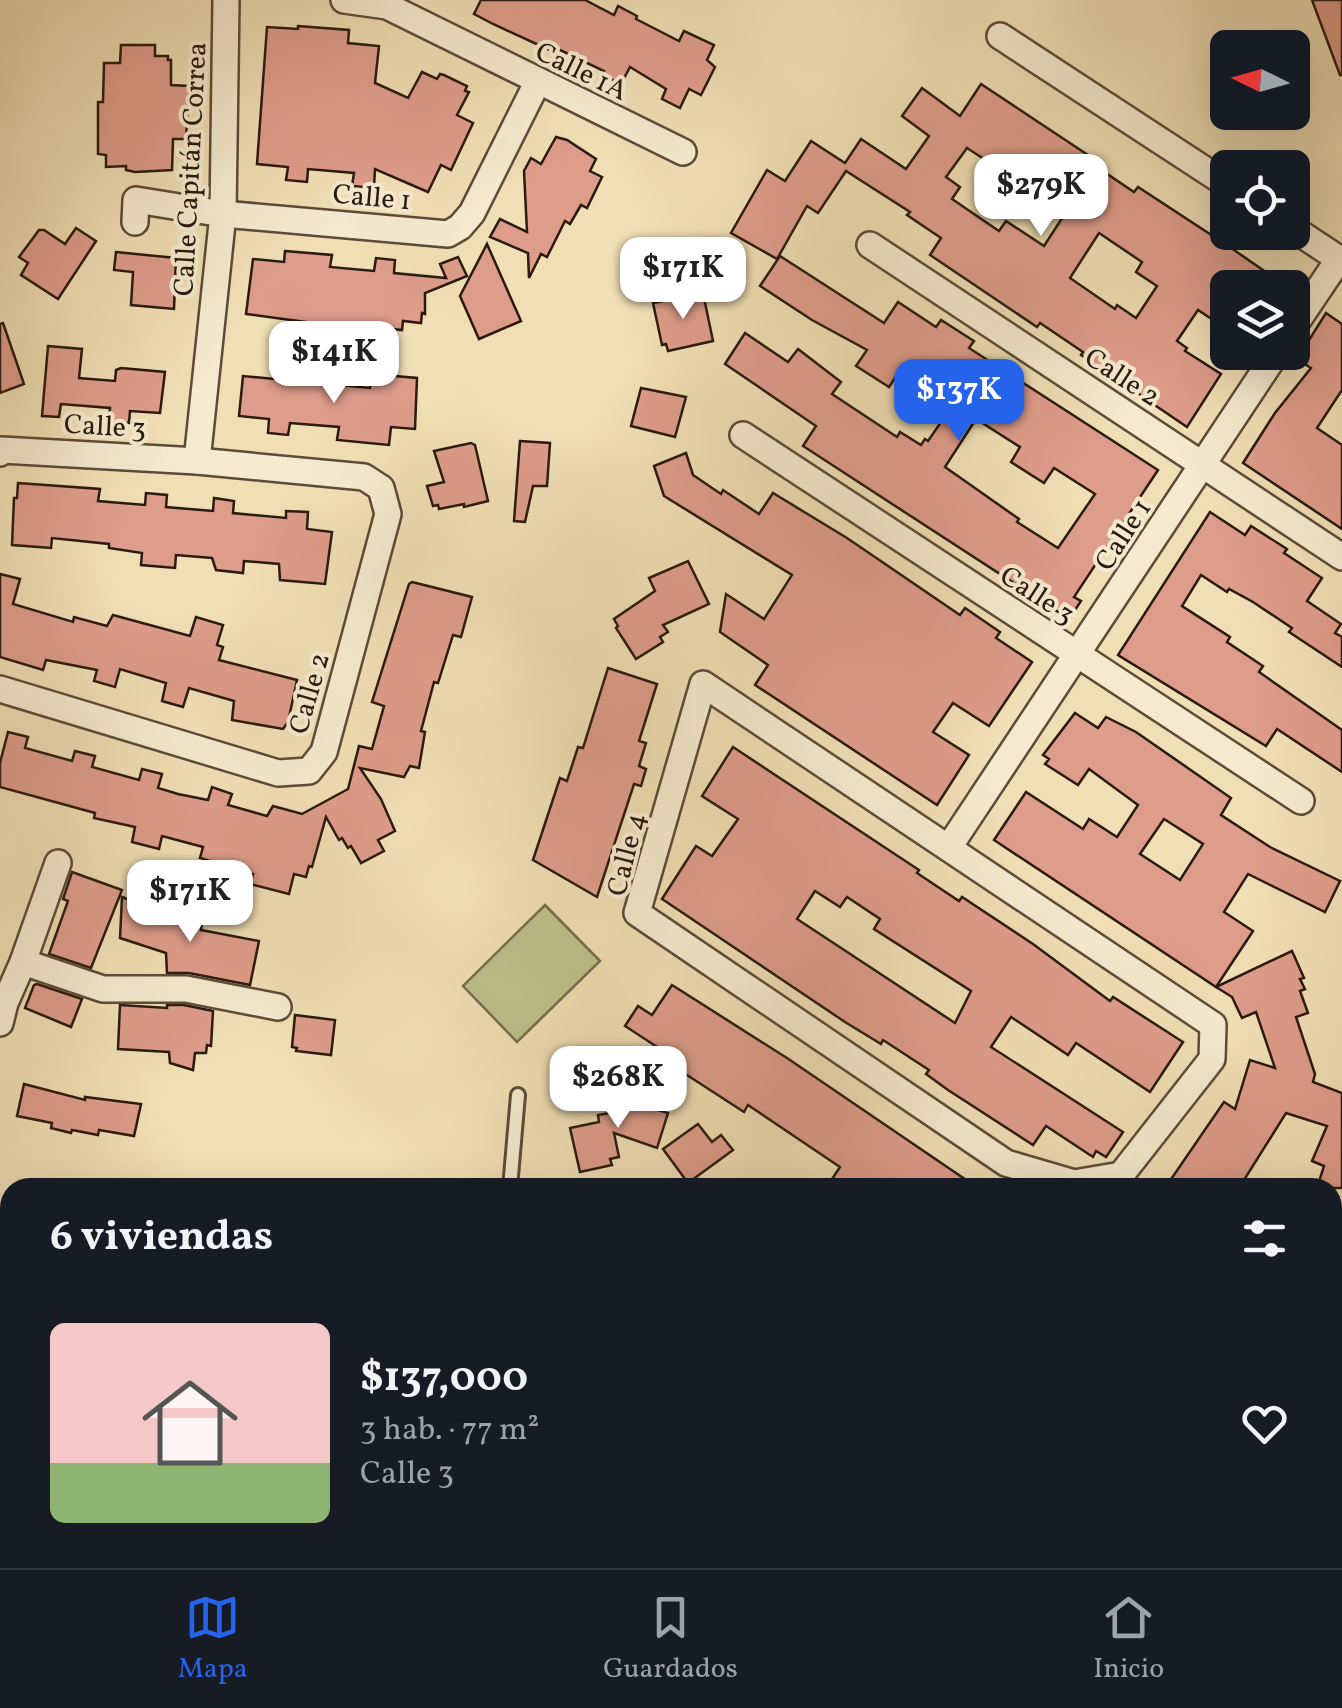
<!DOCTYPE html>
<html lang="es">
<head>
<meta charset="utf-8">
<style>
  :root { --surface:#171b24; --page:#242831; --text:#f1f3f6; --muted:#9ea1a6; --line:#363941; --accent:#2563eb }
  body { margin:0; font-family:Vollkorn,serif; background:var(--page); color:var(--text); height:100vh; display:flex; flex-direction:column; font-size:38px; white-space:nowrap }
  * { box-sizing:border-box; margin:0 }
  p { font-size:32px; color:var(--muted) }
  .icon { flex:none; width:55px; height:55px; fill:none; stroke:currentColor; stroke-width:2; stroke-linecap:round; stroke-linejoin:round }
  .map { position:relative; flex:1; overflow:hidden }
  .panel { position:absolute; left:0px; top:1178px; width:1342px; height:392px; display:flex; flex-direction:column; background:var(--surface); border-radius:30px 30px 0 0; box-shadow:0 10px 40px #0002 }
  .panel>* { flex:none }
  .needle { width:65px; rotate:275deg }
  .fabs { position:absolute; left:1210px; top:30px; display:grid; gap:20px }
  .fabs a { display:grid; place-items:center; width:100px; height:100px; border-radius:15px; background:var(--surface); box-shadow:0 10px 40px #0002; font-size:50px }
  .price { position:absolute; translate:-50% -85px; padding:0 22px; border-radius:20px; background:#fff; color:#222; font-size:32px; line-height:65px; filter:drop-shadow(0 2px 5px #0008) }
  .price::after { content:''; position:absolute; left:50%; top:60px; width:30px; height:22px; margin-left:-15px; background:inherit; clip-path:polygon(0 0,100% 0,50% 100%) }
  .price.active { background:var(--accent); color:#fff }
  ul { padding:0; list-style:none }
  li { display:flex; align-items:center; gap:30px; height:250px; padding:0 50px }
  li span { display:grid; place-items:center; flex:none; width:280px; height:200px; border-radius:15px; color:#555 }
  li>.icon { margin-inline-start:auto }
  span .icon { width:120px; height:120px; fill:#fffc; stroke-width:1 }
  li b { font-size:42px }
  h2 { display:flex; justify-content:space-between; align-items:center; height:120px; padding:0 50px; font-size:42px }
  .dock { display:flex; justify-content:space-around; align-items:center; height:140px; border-top:2px solid var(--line); background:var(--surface); font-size:28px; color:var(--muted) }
  .dock a { display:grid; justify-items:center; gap:5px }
  .dock .active { color:var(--accent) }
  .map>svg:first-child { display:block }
  .green { fill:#bdc08a; stroke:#746d4c; stroke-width:2.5 }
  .building { fill:#de9c8a; stroke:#2a1a0f; stroke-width:2.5; fill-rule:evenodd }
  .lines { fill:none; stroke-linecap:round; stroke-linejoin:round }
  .lane-casing { stroke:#5c4b38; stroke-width:18 }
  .street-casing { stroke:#5c4b38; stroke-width:30 }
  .lane { stroke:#f5eace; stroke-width:12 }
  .street { stroke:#f5eace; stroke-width:25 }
  .labels { text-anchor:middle; stroke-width:8; stroke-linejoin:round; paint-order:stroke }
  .street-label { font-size:28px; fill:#2a1a0f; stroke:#f5eace }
</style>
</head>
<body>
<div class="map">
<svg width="1342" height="1568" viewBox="0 0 1342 1568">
  <rect width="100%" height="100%" fill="#f0deb4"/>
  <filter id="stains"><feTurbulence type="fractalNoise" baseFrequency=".002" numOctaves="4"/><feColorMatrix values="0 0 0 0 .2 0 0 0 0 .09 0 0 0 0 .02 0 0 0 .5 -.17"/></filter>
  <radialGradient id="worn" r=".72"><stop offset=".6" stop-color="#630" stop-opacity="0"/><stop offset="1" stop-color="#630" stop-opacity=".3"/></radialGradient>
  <polygon class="green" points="545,905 600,961 517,1042 463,986"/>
  <g class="building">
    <polygon points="481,0 585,0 614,15 618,6 637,16 636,19 679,41 684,31 714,45 707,60 715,67 701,95 689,89 680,108 662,99 666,89 630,67 621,84 602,75 604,71 558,49 556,53 493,24 474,14"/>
    <polygon points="1312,0 1342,0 1342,75 1340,75"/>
    <polygon points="298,26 349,30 348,43 379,46 375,83 408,98 422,72 437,79 440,74 444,75 467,86 465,91 469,92 457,115 473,123 451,170 441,165 428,192 375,169 374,188 352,186 354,173 308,169 307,182 286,180 288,167 257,164 267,27 298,29"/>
    <polygon points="121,45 155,45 155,56 168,56 168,60 171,60 171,85 189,86 186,139 173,139 172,170 135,172 126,170 126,166 106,167 106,155 98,154 98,102 103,102 104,63 120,63"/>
    <path d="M981,84L1094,159L1091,163L1134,192L1138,187L1213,236L1218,229L1239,243L1234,250L1289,288H1228V330L1198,310L1177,341L1187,348L1185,351L1221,374L1187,427L1081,355L1083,352L1040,323L1037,327L930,255L941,238L907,215L910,212L846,171L818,213L807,206L777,259L731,233L767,170L785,181L811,141L845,163L861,139L906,169L929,136L902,116L922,88L960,116ZM967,148L1066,212L1044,246L1006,221L999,231L952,199L960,187L946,177ZM1099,233L1142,262L1136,272L1157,286L1136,318L1117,305L1115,309L1070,278Z"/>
    <polygon points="556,137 567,140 596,159 590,171 602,177 587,208 581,205 570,224 565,221 547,257 541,254 529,278 528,253 490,237 500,219 527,232 524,171 531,158 541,164"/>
    <polygon points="76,228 96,241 58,299 21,275 28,263 19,257 39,230 44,230 65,244"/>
    <polygon points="487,244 521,321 479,339 460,296"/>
    <polygon points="285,251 332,255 330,267 374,271 376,258 395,260 394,273 446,278 440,264 458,257 467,276 425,293 425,314 422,313 421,323 403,321 402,330 357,325 357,329 246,314 253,259 284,262"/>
    <polygon points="116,252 176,258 174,309 131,305 133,272 114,270"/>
    <path d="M780,256L884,323L898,302L936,327L941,320L974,341L969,348L1158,470L1074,597L1081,601L1069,619L803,446L816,426L725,364L745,333L788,362L798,349L841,382L832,394L897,437L900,432L921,445L925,439L928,441L950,409L897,375L889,387L856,366L867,350L812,320L760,286ZM976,419L1020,447L1011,462L1044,483L1054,468L1095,494L1058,548L1017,522L1019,519L945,467Z"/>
    <polygon points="703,293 713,341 668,351 666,344 662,345 653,303"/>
    <polygon points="1326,313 1342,324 1342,390 1317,428 1342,445 1342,529 1243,463 1275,413 1311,368 1297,359"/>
    <polygon points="3,323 24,384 0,393 0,324"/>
    <polygon points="48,346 82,349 79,378 115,381 116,370 121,368 165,372 160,413 130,411 129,423 109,421 110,408 61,404 59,417 42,416"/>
    <polygon points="371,374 417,378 415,429 391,427 389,445 337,440 339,427 290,423 288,435 268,433 269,419 239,416 243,376 370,388"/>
    <polygon points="641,388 686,397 675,437 631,426"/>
    <polygon points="520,441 550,443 547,486 533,486 525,522 514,521"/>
    <polygon points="471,443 475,445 488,501 464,507 464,504 439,509 438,505 433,506 427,486 444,482 434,451"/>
    <polygon points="686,453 693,475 721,494 723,490 759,514 773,493 847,538 960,615 965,608 1000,632 996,638 1032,662 989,726 953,703 933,732 969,755 937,805 755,685 768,665 720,632 726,594 764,619 792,575 664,496 654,466"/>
    <polygon points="18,483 100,489 98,501 145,505 146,493 167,495 166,507 213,511 214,498 234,501 233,513 286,518 286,511 308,512 307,529 332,532 325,584 280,580 279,564 244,561 243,573 216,570 212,558 176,555 175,568 141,565 142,553 109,548 109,544 52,538 51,548 12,545 14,498 17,498"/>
    <polygon points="1210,512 1245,535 1251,526 1287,549 1284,553 1322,578 1307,601 1341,624 1335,633 1342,637 1342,667 1289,632 1292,628 1253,602 1229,589 1227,592 1201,575 1182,606 1230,637 1227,642 1263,666 1259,672 1342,730 1342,772 1277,729 1266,746 1118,655"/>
    <polygon points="688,561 709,604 663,625 668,632 660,637 663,642 636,659 616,628 618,626 614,619 655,591 649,578"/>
    <polygon points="0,574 20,579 13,604 73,622 74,617 107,626 113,615 190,636 196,617 223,625 217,645 223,647 219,660 297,680 288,722 283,729 232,720 234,701 189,688 183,707 162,701 166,683 120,669 115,687 94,681 97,670 46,660 43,670 0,657"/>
    <polygon points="412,582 472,597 461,637 453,635 438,683 434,682 421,731 425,732 419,768 410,766 404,777 360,768 381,799 395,831 378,840 384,851 361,863 351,846 348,848 342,838 339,840 326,817 312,867 309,866 306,877 294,874 289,894 250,884 253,874 200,858 203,847 162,836 159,849 132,842 135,827 94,818 95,813 0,787 0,763 8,732 28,737 25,748 72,761 75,751 95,756 92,767 139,780 142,769 162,774 158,788 178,794 208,800 212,787 232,794 228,805 267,816 273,806 302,814 348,789 359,746 372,749 384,706 372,702 409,584"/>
    <polygon points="608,668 657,684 639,741 646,743 639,766 646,769 641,786 634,784 597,897 533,860 560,778 567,781 578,747 583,748"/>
    <path d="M1075,713L1098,728L1106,717L1136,732L1231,798L1221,815L1270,847L1340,881L1325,912L1248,874L1224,912L1253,931L1216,987L994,840L1026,792L1083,829L1089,819L1117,837L1138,805L1089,769L1078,785L1045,764L1049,759L1043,755ZM1164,819L1203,844L1180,880L1140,854Z"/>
    <path d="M733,747L919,870L917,873L959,901L962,897L1033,944L1110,1001L1113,997L1183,1042L1150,1092L1076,1043L1068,1055L1011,1017L991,1047L1123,1132L1106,1157L1096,1151L1093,1157L1046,1126L1033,1145L948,1090L926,1074L929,1070L883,1040L881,1044L845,1022L662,899L696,846L712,856L738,819L702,796ZM815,891L840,907L847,897L880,919L874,929L971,991L955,1023L797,919Z"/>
    <polygon points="72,872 122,890 91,968 49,954 68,901 63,899"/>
    <polygon points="122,897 154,909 151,918 202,923 201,930 259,941 250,985 189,973 167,973 166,953 120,938"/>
    <polygon points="1292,951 1304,978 1300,979 1305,989 1300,991 1308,1013 1296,1017 1315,1074 1313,1082 1342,1093 1342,1188 1317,1188 1324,1166 1312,1161 1327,1126 1286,1113 1239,1188 1165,1188 1224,1102 1235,1109 1250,1060 1275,1068 1256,1012 1242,1018 1232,997 1216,987"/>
    <polygon points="37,984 82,999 71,1027 25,1008 34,985"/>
    <polygon points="672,985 787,1058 978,1188 826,1188 840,1167 748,1105 744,1112 673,1066 677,1060 625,1026 638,1006 652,1015"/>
    <polygon points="120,1005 167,1008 167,1005 184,1005 213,1011 211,1046 207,1045 206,1053 195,1053 193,1070 170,1063 169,1052 118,1049"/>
    <polygon points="295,1015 335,1020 331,1055 296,1051 297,1048 292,1047"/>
    <polygon points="24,1084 85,1100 85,1097 141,1104 134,1136 99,1130 98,1135 72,1130 71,1133 51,1128 52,1123 17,1116"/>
    <polygon points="623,1088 652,1097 648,1107 668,1113 657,1148 614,1133 619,1157 610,1159 612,1165 580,1172 570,1128 599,1122 598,1115 616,1112"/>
    <polygon points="698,1124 712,1142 721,1135 733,1150 688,1183 663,1149"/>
  </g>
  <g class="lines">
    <defs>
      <polyline id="lane" points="510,1188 518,1095"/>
      <g id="street">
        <polyline points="344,0 387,6 683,152"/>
        <polyline points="1000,36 1228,185"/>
        <polyline points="135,222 136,200 223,214 448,234 460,227 472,213 537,83"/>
        <polyline points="1292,228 1342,261"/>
        <polyline points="870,245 1342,557"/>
        <polyline points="1292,329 1339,259"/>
        <polyline points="743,435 1301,801"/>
        <polyline points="0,453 2,450 197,461 364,477 381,488 388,514 324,752 309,771 278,773 0,689"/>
        <polyline points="197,461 223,214 226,0"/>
        <polygon points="703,684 1213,1025 1212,1059 1121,1175 1074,1183 1006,1163 637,913"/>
        <polyline points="949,847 1277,352"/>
        <polyline points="23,962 103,989 186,989 278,1007"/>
        <polyline points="0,1023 5,1003 23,962 58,863"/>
        <polyline points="532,1568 532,1560"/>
        <polyline points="1126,1568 1126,1560"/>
      </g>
    </defs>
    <use href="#lane" class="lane-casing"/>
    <use href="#street" class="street-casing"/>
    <use href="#lane" class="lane"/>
    <use href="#street" class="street"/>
  </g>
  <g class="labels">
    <g class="street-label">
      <text transform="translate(582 70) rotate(26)" y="10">Calle 1A</text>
      <text transform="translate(189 169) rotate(-87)" y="10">Calle Capitán Correa</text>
      <text transform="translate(372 196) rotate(5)" y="10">Calle 1</text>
      <text transform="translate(1123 376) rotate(33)" y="10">Calle 2</text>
      <text transform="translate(105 425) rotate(3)" y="10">Calle 3</text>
      <text transform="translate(1122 534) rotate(-57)" y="10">Calle 1</text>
      <text transform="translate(1038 594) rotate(33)" y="10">Calle 3</text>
      <text transform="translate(308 693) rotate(-74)" y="10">Calle 2</text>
      <text transform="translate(625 854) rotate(-76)" y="10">Calle 4</text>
    </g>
  </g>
  <rect width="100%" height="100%" filter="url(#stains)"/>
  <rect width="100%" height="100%" fill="url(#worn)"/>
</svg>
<div class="fabs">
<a><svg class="needle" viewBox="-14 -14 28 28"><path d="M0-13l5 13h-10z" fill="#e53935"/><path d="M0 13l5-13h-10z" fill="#9ea1a6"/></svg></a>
<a><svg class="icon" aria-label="locate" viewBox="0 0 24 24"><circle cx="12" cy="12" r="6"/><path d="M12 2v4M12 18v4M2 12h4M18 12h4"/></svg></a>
<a><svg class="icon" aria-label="layers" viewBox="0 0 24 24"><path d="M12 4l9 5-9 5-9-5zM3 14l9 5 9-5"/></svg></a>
</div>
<b class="price" style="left:1041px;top:239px">$279K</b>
<b class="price" style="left:683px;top:322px">$171K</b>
<b class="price" style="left:334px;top:406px">$141K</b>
<b class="price active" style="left:959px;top:444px">$137K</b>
<b class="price" style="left:190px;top:945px">$171K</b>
<b class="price" style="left:618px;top:1131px">$268K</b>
<section class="panel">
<h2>6 viviendas<svg class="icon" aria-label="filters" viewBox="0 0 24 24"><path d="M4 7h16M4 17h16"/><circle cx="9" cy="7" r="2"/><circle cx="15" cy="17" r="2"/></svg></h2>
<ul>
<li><span style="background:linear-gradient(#f6c9c9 70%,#8fb573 0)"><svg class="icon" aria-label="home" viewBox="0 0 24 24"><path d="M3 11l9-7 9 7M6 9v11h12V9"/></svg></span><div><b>$137,000</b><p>3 hab. · 77 m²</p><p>Calle 3</p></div><svg class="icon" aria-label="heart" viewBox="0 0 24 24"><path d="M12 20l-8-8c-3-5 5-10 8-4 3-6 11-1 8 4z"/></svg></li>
</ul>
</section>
</div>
<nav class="dock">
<a class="active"><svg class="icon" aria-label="map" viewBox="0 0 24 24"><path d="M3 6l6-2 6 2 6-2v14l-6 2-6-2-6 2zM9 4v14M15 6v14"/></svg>Mapa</a>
<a><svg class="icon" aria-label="saved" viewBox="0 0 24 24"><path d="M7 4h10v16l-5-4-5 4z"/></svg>Guardados</a>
<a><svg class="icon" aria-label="home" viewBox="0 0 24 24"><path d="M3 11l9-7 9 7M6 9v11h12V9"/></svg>Inicio</a>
</nav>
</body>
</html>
